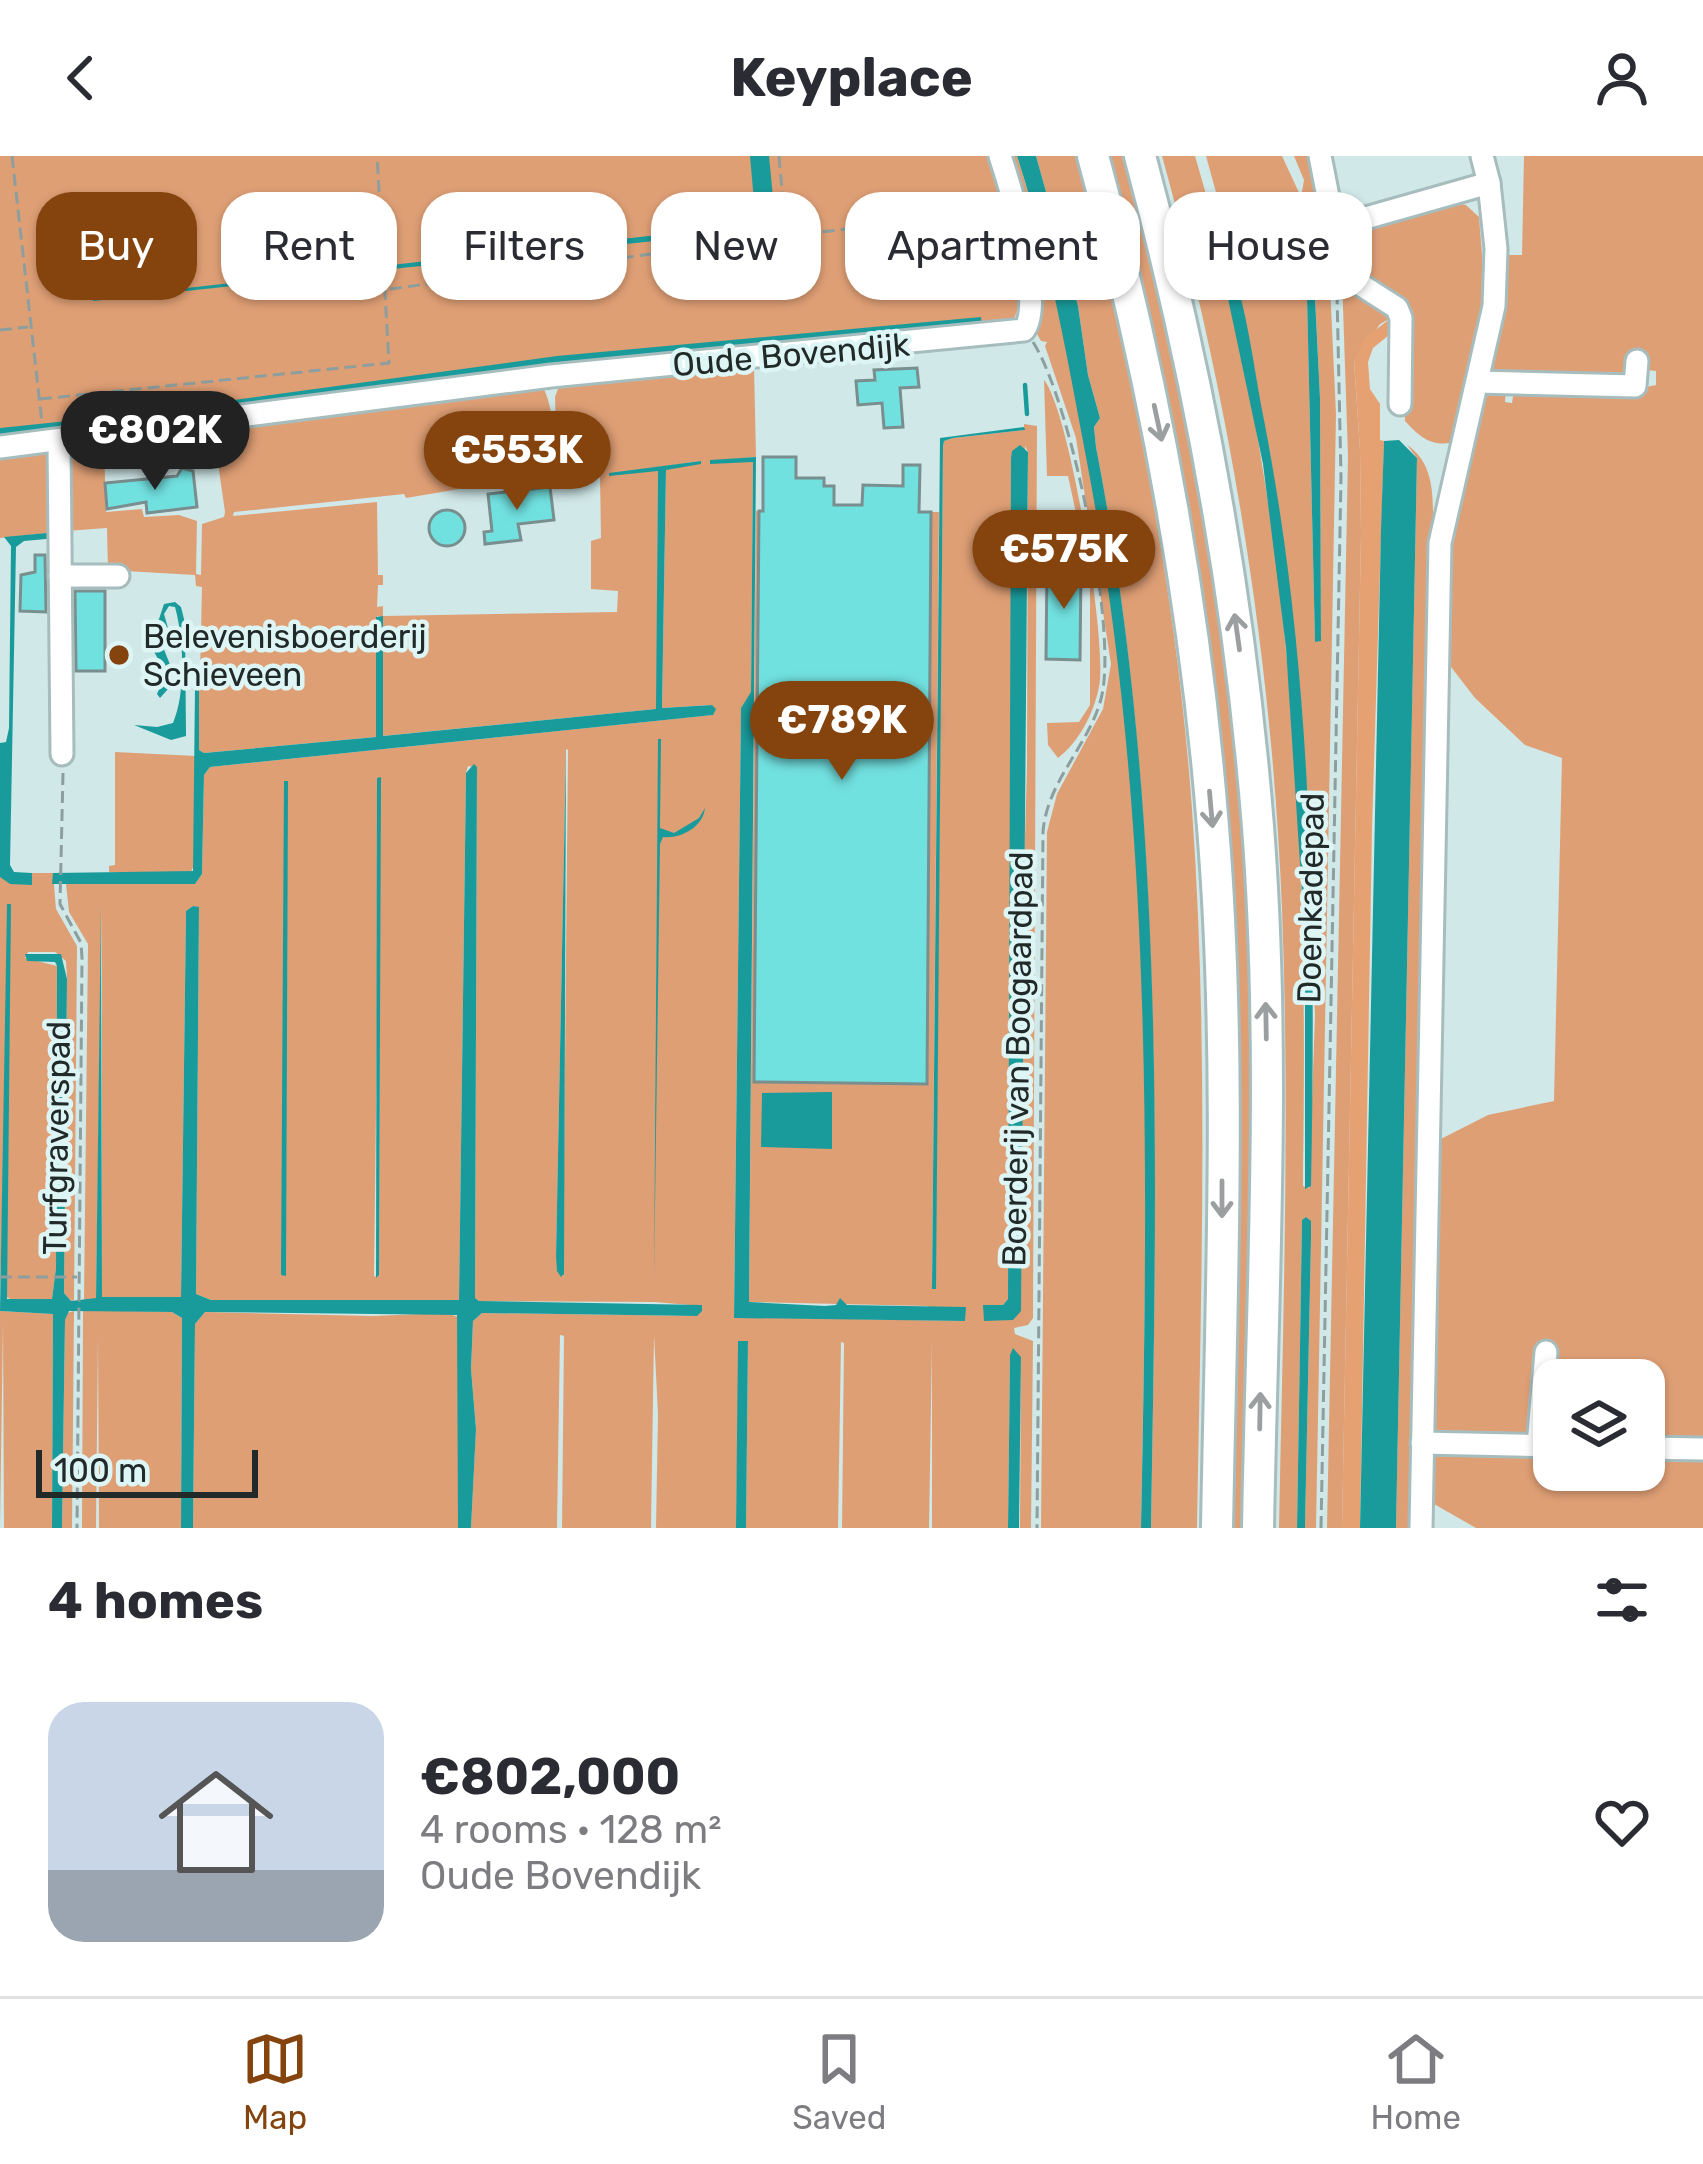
<!DOCTYPE html>
<html lang="en">
<head>
<meta charset="utf-8">
<style>
  :root { --surface:#fff; --page:#f2f2f3; --text:#2b2b33; --muted:#7c7c81; --line:#e1e1e2; --accent:#85440e }
  body { margin:0; font-family:Rubik,sans-serif; background:var(--page); color:var(--text); height:100vh; display:flex; flex-direction:column; font-size:45px; white-space:nowrap }
  * { box-sizing:border-box; margin:0 }
  p { font-size:39px; color:var(--muted) }
  .icon { flex:none; width:66px; height:66px; fill:none; stroke:currentColor; stroke-width:2; stroke-linecap:round; stroke-linejoin:round }
  .map { position:relative; height:1372px; overflow:hidden }
  .sheet { display:flex; flex-direction:column; background:var(--surface); flex:1 }
  .sheet>* { flex:none }
  .hud { position:absolute; left:36px; top:36px; width:1632px; height:108px; display:flex; gap:24px }
  .buttons { position:absolute; left:1533px; top:1203px; display:grid; gap:24px }
  .buttons a { display:grid; place-items:center; width:132px; height:132px; border-radius:24px; background:var(--surface); box-shadow:0 3px 9px #0004; font-size:60px }
  .scale { position:absolute; left:36px; bottom:30px; width:222px; box-sizing:border-box; padding-left:12px; border:6px solid #212929; border-top:0; font-size:33px; line-height:42px; white-space:nowrap; color:#212929; -webkit-text-stroke:9px #def5f5; paint-order:stroke }
  .price { position:absolute; translate:-50% -102px; padding:0 27px; border-radius:42px; background:var(--accent); color:#fff; font-size:39px; line-height:78px; filter:drop-shadow(0 3px 6px #0008) }
  .price::after { content:''; position:absolute; left:50%; top:72px; width:36px; height:27px; margin-left:-18px; background:inherit; clip-path:polygon(0 0,100% 0,50% 100%) }
  .price.current { background:#222; color:#fff }
  ul { padding:0; list-style:none }
  li { display:flex; align-items:center; gap:36px; height:300px; padding:0 48px }
  li+li { border-top:3px solid var(--line) }
  li span { display:grid; place-items:center; flex:none; width:336px; height:240px; border-radius:36px; color:#555 }
  li>.icon { margin-inline-start:auto }
  span .icon { width:144px; height:144px; fill:#fffc; stroke-width:1 }
  li b { font-size:51px }
  h2 { display:flex; justify-content:space-between; align-items:center; height:144px; padding:0 48px; font-size:51px }
  .tag { padding:0 42px; border-radius:36px; background:var(--surface); box-shadow:0 3px 9px #0004; font-size:42px; line-height:108px }
  .tag.current { background:var(--accent); color:#fff }
  header { display:flex; justify-content:space-between; align-items:center; height:156px; padding:0 48px; background:var(--surface); font-size:54px; font-weight:700 }
  .dock { display:flex; justify-content:space-around; align-items:center; height:168px; border-top:3px solid var(--line); background:var(--surface); font-size:33px; color:var(--muted) }
  .dock a { display:grid; justify-items:center; gap:6px }
  .dock .current { color:var(--accent) }
  .map>svg:first-child { display:block }
  .green { fill:#df9f75; fill-rule:evenodd }
  .forest { fill:#e6a173 }
  .water { fill:#1a9b9b }
  .lines { fill:none; stroke-linecap:round; stroke-linejoin:round }
  .stream { stroke:#1a9b9b; stroke-width:4.5 }
  .building { fill:#71e1e0; stroke:#798e8e; stroke-width:3 }
  .minor-casing { stroke:#a7bdbd; stroke-width:27 }
  .highway-casing { stroke:#a7bdbd; stroke-width:36 }
  .path { stroke:#8d9e9e; stroke-width:3; stroke-dasharray:12 6; stroke-linecap:butt }
  .minor { stroke:#fff; stroke-width:21 }
  .highway { stroke:#fff; stroke-width:30 }
  .oneway { stroke:#9b9f9f }
  .poi-dot { fill:#85440e; stroke:#def5f5; stroke-width:4.5 }
  .labels { text-anchor:middle; stroke-width:9; stroke-linejoin:round; paint-order:stroke }
  .street-label { font-size:33px; fill:#212929; stroke:#def5f5 }
  .poi-label { font-size:33px; fill:#212929; stroke:#def5f5; text-anchor:start }
</style>
</head>
<body>
<header><svg class="icon" aria-label="back" viewBox="0 0 24 24"><path d="M15 5l-7 7 7 7"/></svg>Keyplace<svg class="icon" aria-label="person" viewBox="0 0 24 24"><circle cx="12" cy="8" r="4"/><path d="M4 21q1-7 8-7t8 7"/></svg></header>
<div class="map">
<svg width="1703" height="1372" viewBox="0 0 1703 1372">
  <rect width="100%" height="100%" fill="#d1e8e8"/>
  <g class="green">
    <path d="M0,0H992C1002,37 1037,138 1010,168L0,274Z"/>
    <path d="M1006,0H1017L1025,26C1071,191 1105,364 1123,535C1153,813 1146,1093 1141,1372H1041L1047,676L1057,638L1103,553L1111,508L1076,282L1045,190L1047,186L1041,185L1033,171Z"/>
    <path d="M1036,0H1075C1133,214 1176,432 1192,653C1209,892 1201,1132 1197,1372H1151C1157,1010 1165,648 1096,291L1094,271L1100,262L1088,219L1078,150Z"/>
    <path d="M1110,0H1126C1190,236 1234,481 1245,726C1256,941 1248,1157 1244,1372H1231L1224,630L1208,484L1183,320L1155,181Z"/>
    <path d="M1162,0H1195L1210,52L1219,47L1206,0H1282L1301,41L1304,24L1294,0H1313L1328,86L1336,258L1316,1372H1305L1311,1083L1310,1065L1306,1061L1302,1064L1297,1372H1279C1283,1166 1290,959 1282,753C1272,500 1230,245 1162,0ZM1226,95L1270,297L1297,514L1315,858L1309,1032L1303,1030V1015C1308,708 1295,399 1219,100ZM1313,97L1320,242L1321,484L1315,486L1306,98Z"/>
    <polygon points="1524,0 1703,0 1703,1287 1644,1286 1644,1224 1554,1224 1554,1285 1431,1281 1433,987 1488,959 1554,945 1562,602 1525,589 1475,542 1441,498 1445,384 1477,236 1506,233 1505,246 1512,247 1514,234 1645,239 1646,231 1656,229 1656,215 1637,213 1623,225 1483,217 1499,99 1522,99"/>
    <path d="M1454,47L1466,49L1479,61L1485,136L1454,273L1450,287C1429,290 1418,279 1405,265L1404,166L1378,136L1382,129L1375,124L1370,130L1347,115L1340,76Z"/>
    <polygon points="1342,121 1389,152 1391,162 1380,168 1354,205 1360,294 1361,378 1342,1372 1327,1372 1348,300"/>
    <path d="M754,210L756,301L710,305L753,306L751,537L741,552L734,1161L965,1165L927,1150L749,1146L756,355H759L754,925L926,928L931,356H939L932,1132L935,1133L943,292L944,285L953,282L1024,274V268L1037,270L1033,1162L1028,1169L1014,1172L1015,1178L1033,1185L1031,1372H1020L1021,1201L1010,1199L1008,1372H932V1186L929,1372H842L844,1187L841,1186L838,1372H746L748,1186L739,1185L736,1372H656L658,1258L654,1179L651,1372H562L564,1180L560,1179L557,1372H471L476,1272L471,1213L473,1165L482,1157L696,1160L702,1150L654,1146L479,1145L475,1142L477,612L468,610L466,617L459,1144H211L196,1138L199,752L193,750L186,755L181,1141L102,1142V750L96,1143L84,1144L88,788L69,756L66,728H195L202,718L204,619L210,611L712,559V549L662,552L666,313L701,305L609,318L658,314L657,553L382,580L383,461L377,460L376,581L204,597L199,594V532L195,531V520L200,519L202,431L196,430L195,419L108,414L107,372L66,375L68,293L104,289L106,356L142,353L144,361L179,359L197,365L196,418L201,419L202,368L224,361L225,356L213,272L542,230C555,250 559,306 536,320L406,342L404,338L234,356L233,360L377,346L378,419H383V429H378L377,451L383,450V460L617,456L618,435L591,433V385L601,382L600,318L557,311L555,241L559,230ZM1025,290L1028,296L1027,610L1012,1164L984,1149H1003L1008,1143ZM566,593L568,594L563,1121L556,1100ZM380,621L379,1118L377,1121L374,1120Z"/>
    <path d="M1044,224C1070,255 1108,490 1099,531C1094,557 1079,586 1058,602L1048,589L1047,567L1079,566L1090,549V432L1086,431V403L1068,320H1047Z"/>
    <path d="M1407,289C1439,310 1432,352 1433,386L1413,1372H1396L1417,302Z"/>
    <polygon points="48,294 53,298 57,376 0,382 0,299"/>
    <polygon points="115,596 196,600 195,707 191,716 109,716 109,710 115,709"/>
    <polygon points="32,717 53,717 56,753 77,790 74,1144 71,1145 64,1137 67,823 66,805 55,796 28,796 25,802 57,810 56,1112 52,1143 13,1144 6,1141 10,748 0,1143 0,721 32,728"/>
    <polygon points="83,1154 172,1156 182,1162 181,1372 99,1372 98,1183 96,1372 82,1372"/>
    <polygon points="0,1155 53,1158 52,1372 4,1372 3,1167 0,1372"/>
    <polygon points="74,1155 72,1372 62,1372 65,1164 67,1157"/>
    <polygon points="205,1156 373,1160 446,1157 459,1161 458,1372 193,1372 195,1168"/>
    <polygon points="1554,1293 1554,1314 1644,1314 1644,1295 1703,1296 1703,1372 1476,1372 1434,1348 1426,1349 1429,1295"/>
  </g>
  <polygon class="forest" points="1391,162 1394,175 1373,192 1368,206 1370,233 1380,248 1380,284 1384,285 1372,672 1360,1372 1342,1372 1361,378 1360,294 1354,205 1365,182"/>
  <g class="water">
    <polygon points="750,0 769,0 776,72 93,145 96,137 90,77 95,77 106,141 756,68"/>
    <path d="M1017,0H1036L1078,150L1088,219L1100,262L1094,271L1096,291C1166,650 1157,1009 1151,1372H1141C1148,1014 1154,655 1086,301C1067,200 1049,98 1017,0Z"/>
    <path d="M1226,95C1247,147 1253,209 1264,264C1313,516 1316,774 1311,1030L1305,1033V785L1286,492L1263,308L1219,100Z"/>
    <polygon points="1309,95 1313,101 1320,242 1321,485 1315,486 1306,98"/>
    <polygon points="981,161 982,171 0,282 0,272 116,260 557,200"/>
    <polygon points="1024,271 1025,274 953,282 944,285 943,291 936,1133 932,1133 940,282"/>
    <polygon points="1399,284 1417,302 1396,1372 1360,1372 1381,373 1384,285"/>
    <polygon points="1020,289 1028,296 1021,1155 1013,1164 984,1165 983,1149 1003,1149 1008,1143 1011,302 1012,295"/>
    <polygon points="756,301 749,1146 825,1150 836,1149 840,1142 847,1149 966,1151 965,1165 734,1162 741,552 751,536 753,306 710,308 710,304"/>
    <polygon points="701,305 701,308 666,314 662,552 712,549 716,553 713,559 210,611 204,619 202,718 195,728 52,728 53,717 193,715 195,531 199,531 199,594 204,597 376,581 376,461 383,460 383,580 656,553 658,315 609,320 609,317"/>
    <polygon points="57,376 57,382 24,385 16,391 10,709 14,716 32,717 32,729 10,728 0,721 0,587 6,586 9,572 11,390 4,381"/>
    <path d="M175,446L181,451L185,467L186,580L171,584L134,569L157,571L173,567C186,537 184,483 175,451L169,450L164,458L168,472L163,491L173,516L168,533L160,542L157,538L166,517L153,494L149,472L159,463L164,448Z"/>
    <path d="M658,583H661L660,672L674,677L699,662L705,652C703,671 681,683 663,681L660,688L654,1123Z"/>
    <polygon points="566,593 564,1118 561,1121 557,1115 556,1100"/>
    <polygon points="474,608 477,611 475,1142 479,1145 702,1149 702,1155 697,1160 482,1157 473,1165 471,1213 476,1273 471,1372 458,1372 457,1159 205,1156 195,1168 193,1372 181,1372 182,1162 172,1156 69,1155 65,1164 62,1372 52,1372 53,1158 0,1155 7,748 11,748 7,1143 52,1143 56,1112 57,810 55,806 27,805 25,798 61,798 67,823 64,1137 71,1145 96,1142 101,750 102,1141 181,1141 186,755 193,750 199,751 196,1138 211,1144 459,1144 466,617"/>
    <polygon points="381,621 379,1119 376,1122 377,622"/>
    <polygon points="284,625 288,625 286,1120 281,1119"/>
    <polygon points="832,936 832,993 761,991 762,937"/>
    <polygon points="1306,1061 1311,1065 1311,1083 1305,1372 1297,1372 1302,1064"/>
    <polygon points="738,1185 748,1185 746,1372 736,1372"/>
    <polygon points="1013,1192 1021,1201 1019,1372 1008,1372 1010,1199"/>
  </g>
  <g class="lines">
    <polyline class="stream" points="1025,229 1027,258"/>
  </g>
  <g class="building">
    <polygon points="917,212 919,231 900,232 903,271 884,272 882,247 858,249 856,225 875,224 874,214"/>
    <polygon points="763,301 796,301 796,322 824,322 824,330 834,330 834,349 862,349 863,329 903,330 903,309 920,309 919,356 931,356 927,928 754,926 759,355 763,355"/>
    <polygon points="182,312 193,315 197,351 147,357 146,346 107,353 105,327 177,320"/>
    <polygon points="550,331 554,364 518,368 521,384 485,388 484,376 492,375 488,338"/>
    <circle cx="447" cy="372" r="18"/>
    <polygon points="35,399 45,399 46,456 20,455 21,419 35,416"/>
    <polygon points="1047,408 1081,409 1080,504 1046,503"/>
    <polygon points="75,435 105,435 105,515 76,515"/>
  </g>
  <g class="lines">
    <defs>
      <g id="minor">
        <polyline points="1320,0 1334,71 1336,113 1397,152 1401,162 1400,248"/>
        <polyline points="1161,80 1195,74 1334,71 1489,27 1482,0"/>
        <polyline points="1477,226 1635,230 1637,205"/>
        <polyline points="59,285 62,598"/>
        <path d="M0,291L551,220L1024,174C1045,147 1011,33 1000,0"/>
        <polyline points="60,420 118,420"/>
        <polyline points="1422,1287 1554,1290"/>
        <polyline points="1538,1290 1546,1196"/>
        <polyline points="1644,1292 1703,1293"/>
        <polyline points="1421,1372 1440,387 1494,150 1496,93 1489,27"/>
      </g>
      <g id="highway">
        <path d="M1093,0C1153,220 1195,443 1213,671C1232,904 1221,1139 1217,1372"/>
        <path d="M1140,0C1199,220 1240,444 1258,671C1276,904 1262,1139 1258,1372"/>
      </g>
    </defs>
    <use href="#minor" class="minor-casing"/>
    <use href="#highway" class="highway-casing"/>
    <g class="path">
      <polyline points="12,0 42,267"/>
      <polyline points="787,80 958,60"/>
      <polyline points="390,133 786,80 779,0"/>
      <polyline points="0,174 28,171"/>
      <path d="M1033,186C1071,245 1119,476 1101,543C1088,591 1047,625 1043,676L1037,1372"/>
      <polyline points="40,243 389,207 377,0"/>
      <polyline points="63,617 60,748 81,787 82,802 77,1372"/>
      <polyline points="0,1121 77,1121"/>
      <polyline points="1321,1372 1341,321 1337,138"/>
    </g>
    <use href="#minor" class="minor"/>
    <use href="#highway" class="highway"/>
  </g>
  <defs><path id="oneway-shaft" d="M-6 0H5M1.5-3L5.5 0L1.5 3" fill="none" stroke-width="1.6" stroke-linecap="round" stroke-linejoin="round" transform="scale(3)"/></defs>
  <g class="oneway">
    <use href="#oneway-shaft" transform="translate(1158 267) rotate(78)"/>
    <use href="#oneway-shaft" transform="translate(1237 476) rotate(-98)"/>
    <use href="#oneway-shaft" transform="translate(1211 653) rotate(85)"/>
    <use href="#oneway-shaft" transform="translate(1266 865) rotate(-91)"/>
    <use href="#oneway-shaft" transform="translate(1222 1043) rotate(90)"/>
    <use href="#oneway-shaft" transform="translate(1260 1255) rotate(-89)"/>
  </g>
  <circle class="poi-dot" cx="119" cy="499" r="12"/>
  <g class="labels">
    <g class="street-label">
      <text transform="translate(791 198) rotate(-5)" y="12">Oude Bovendijk</text>
      <text transform="translate(1310 742) rotate(-89)" y="12">Doenkadepad</text>
      <text transform="translate(1017 903) rotate(-89)" y="12">Boerderij van Boogaardpad</text>
      <text transform="translate(56 982) rotate(-89)" y="12">Turfgraverspad</text>
    </g>
    <g class="poi-label">
      <text x="143" y="492">Belevenisboerderij<tspan x="143" dy="38">Schieveen</tspan></text>
    </g>
  </g>
</svg>
<div class="buttons">
<a><svg class="icon" aria-label="layers" viewBox="0 0 24 24"><path d="M12 4l9 5-9 5-9-5zM3 14l9 5 9-5"/></svg></a>
</div>
<div class="scale">100 m</div>
<b class="price current" style="left:155px;top:337px">€802K</b>
<b class="price" style="left:517px;top:357px">€553K</b>
<b class="price" style="left:1064px;top:456px">€575K</b>
<b class="price" style="left:842px;top:627px">€789K</b>
<div class="hud">
<a class="tag current">Buy</a>
<a class="tag">Rent</a>
<a class="tag">Filters</a>
<a class="tag">New</a>
<a class="tag">Apartment</a>
<a class="tag">House</a>
</div>
</div>
<section class="sheet">
<h2>4 homes<svg class="icon" aria-label="filters" viewBox="0 0 24 24"><path d="M4 7h16M4 17h16"/><circle cx="9" cy="7" r="2"/><circle cx="15" cy="17" r="2"/></svg></h2>
<ul>
<li><span style="background:linear-gradient(#c9d6e8 70%,#9aa5b1 0)"><svg class="icon" aria-label="home" viewBox="0 0 24 24"><path d="M3 11l9-7 9 7M6 9v11h12V9"/></svg></span><div><b>€802,000</b><p>4 rooms · 128 m²</p><p>Oude Bovendijk</p></div><svg class="icon" aria-label="heart" viewBox="0 0 24 24"><path d="M12 20l-8-8c-3-5 5-10 8-4 3-6 11-1 8 4z"/></svg></li>
</ul>
</section>
<nav class="dock">
<a class="current"><svg class="icon" aria-label="map" viewBox="0 0 24 24"><path d="M3 6l6-2 6 2 6-2v14l-6 2-6-2-6 2zM9 4v14M15 6v14"/></svg>Map</a>
<a><svg class="icon" aria-label="saved" viewBox="0 0 24 24"><path d="M7 4h10v16l-5-4-5 4z"/></svg>Saved</a>
<a><svg class="icon" aria-label="home" viewBox="0 0 24 24"><path d="M3 11l9-7 9 7M6 9v11h12V9"/></svg>Home</a>
</nav>
</body>
</html>
